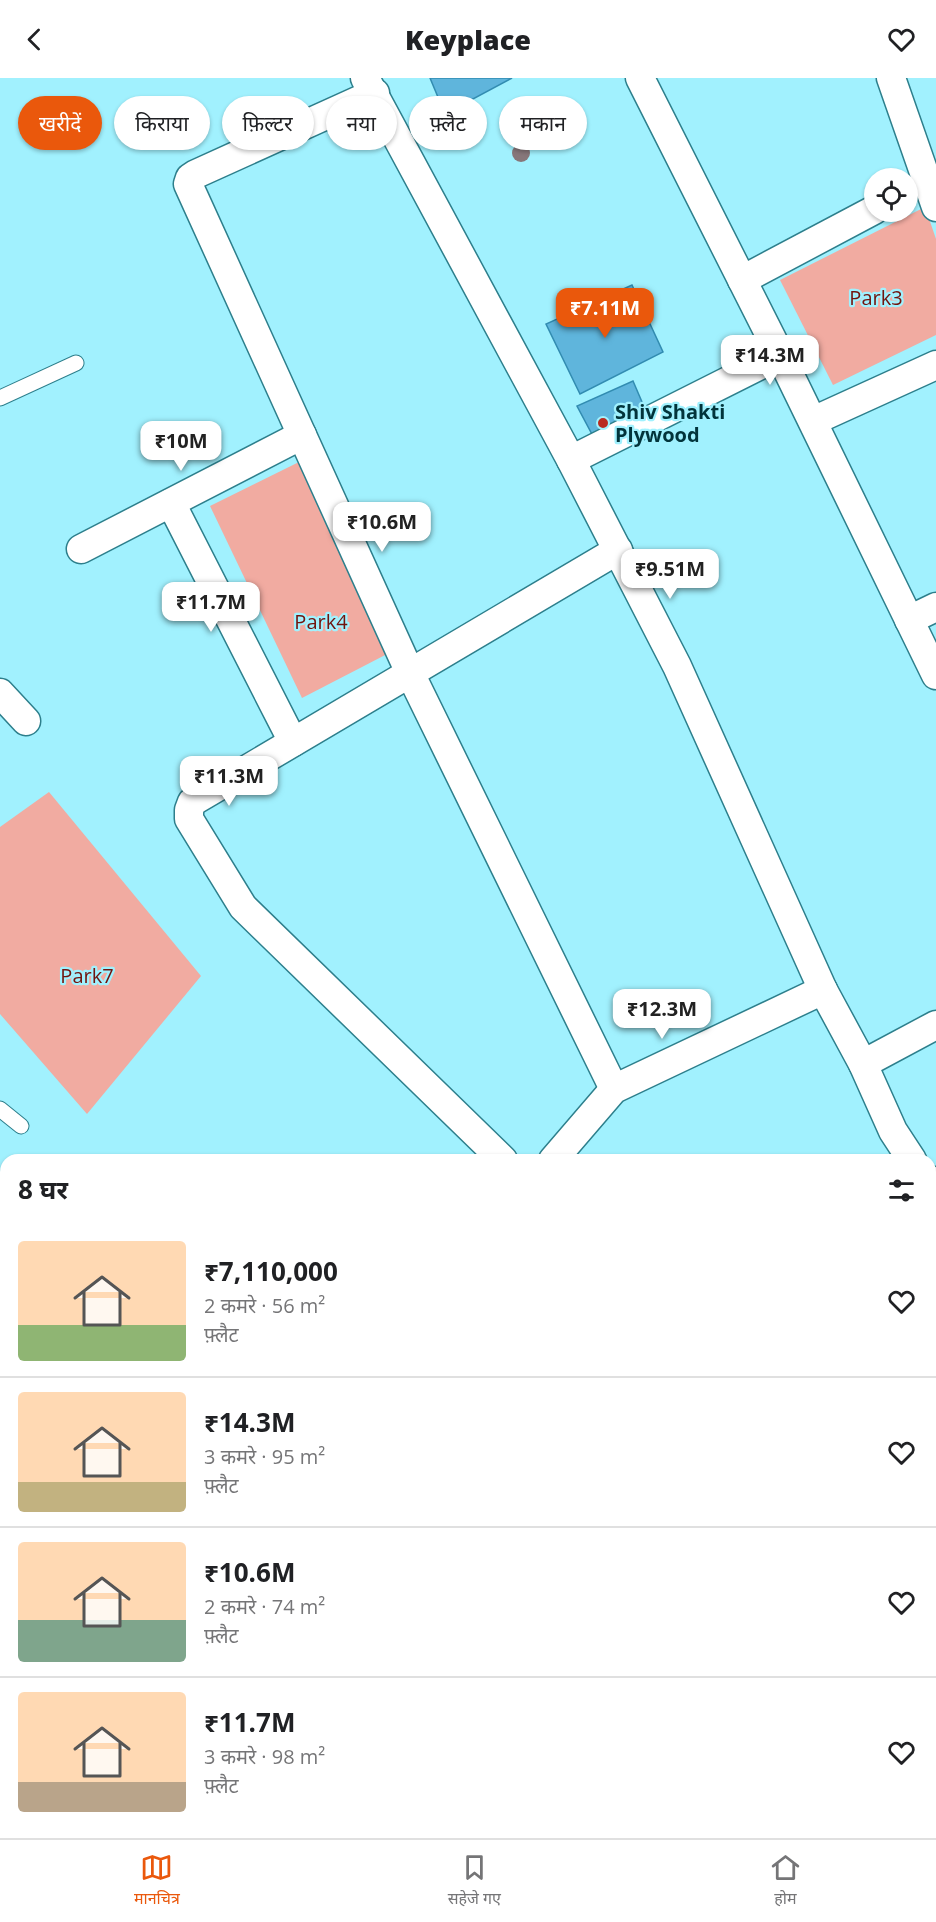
<!DOCTYPE html>
<html lang="hi">
<head>
<meta charset="utf-8">
<style>
  :root { --surface:#fff; --page:#f2f2f2; --text:#202124; --muted:#757577; --line:#e0e0e0; --accent:#ea580c }
  body { margin:0; font-family:"Open Sans","Noto Sans Devanagari",sans-serif; background:var(--page); color:var(--text); height:100vh; display:flex; flex-direction:column; font-size:22px; white-space:nowrap }
  * { box-sizing:border-box; margin:0 }
  p { font-size:20px; color:var(--muted) }
  .icon { flex:none; width:33px; height:33px; fill:none; stroke:currentColor; stroke-width:2; stroke-linecap:round; stroke-linejoin:round }
  .map { position:relative; flex:1; overflow:hidden }
  .sheet { position:absolute; left:0px; top:1076px; width:936px; height:686px; display:flex; flex-direction:column; background:var(--surface); border-radius:18px 18px 0 0; box-shadow:0 2px 4px #0004 }
  .sheet>* { flex:none }
  .top-card { position:absolute; left:18px; top:18px; width:600px; height:54px; display:flex; gap:12px }
  .fabs { position:absolute; left:864px; top:90px; display:grid; gap:12px }
  .fabs a { display:grid; place-items:center; width:54px; height:54px; border-radius:50%; background:var(--surface); box-shadow:0 2px 4px #0004; font-size:30px }
  .price { position:absolute; translate:-50% -51px; padding:0 14px; border-radius:12px; background:#fff; color:#222; font-size:20px; line-height:39px; filter:drop-shadow(0 2px 3px #0008) }
  .price::after { content:''; position:absolute; left:50%; top:36px; width:18px; height:14px; margin-left:-9px; background:inherit; clip-path:polygon(0 0,100% 0,50% 100%) }
  .price.on { background:var(--accent); color:#fff }
  ul { padding:0; list-style:none }
  li { display:flex; align-items:center; gap:18px; height:150px; padding:0 18px }
  li+li { border-top:2px solid var(--line) }
  li span { display:grid; place-items:center; flex:none; width:168px; height:120px; border-radius:6px; color:#555 }
  li>.icon { margin-inline-start:auto }
  span .icon { width:72px; height:72px; fill:#fffc; stroke-width:1 }
  li b { font-size:26px }
  h2 { display:flex; justify-content:space-between; align-items:center; height:72px; padding:0 18px; font-size:26px }
  .tag { padding:0 21px; border-radius:27px; background:var(--surface); box-shadow:0 2px 4px #0004; font-size:21px; line-height:54px }
  .tag.on { background:var(--accent); color:#fff }
  header { display:flex; justify-content:space-between; align-items:center; height:78px; padding:0 18px; background:var(--surface); font-size:27px; font-weight:800 }
  .menu { display:flex; justify-content:space-around; align-items:center; height:84px; border-top:2px solid var(--line); background:var(--surface); font-size:16px; color:var(--muted) }
  .menu a { display:grid; justify-items:center; gap:3px }
  .menu .on { color:var(--accent) }
  .map>svg:first-child { display:block }
  .green { fill:#f1aba1 }
  .building { fill:#5fb5dc; stroke:#328cb1; stroke-width:1.5 }
  .lines { fill:none; stroke-linecap:round; stroke-linejoin:round }
  .service-casing { stroke:#2d7f8c; stroke-width:17 }
  .minor-casing { stroke:#2d7f8c; stroke-width:31 }
  .service { stroke:#fff; stroke-width:15 }
  .minor { stroke:#fff; stroke-width:28 }
  .tree { fill:#87777a }
  .poi-dot { fill:#b92b21; stroke:#a1f1fe; stroke-width:2 }
  .labels { text-anchor:middle; stroke-width:4.5; stroke-linejoin:round; paint-order:stroke }
  .park-label { font-size:20px; fill:#71140e; stroke:#a1f1fe }
  .poi-label { font-size:20px; font-weight:bold; fill:#02343b; stroke:#a1f1fe; text-anchor:start }
</style>
</head>
<body>
<header><svg class="icon" aria-label="back" viewBox="0 0 24 24"><path d="M15 5l-7 7 7 7"/></svg>Keyplace<svg class="icon" aria-label="heart" viewBox="0 0 24 24"><path d="M12 20l-8-8c-3-5 5-10 8-4 3-6 11-1 8 4z"/></svg></header>
<div class="map">
<svg width="936" height="1760" viewBox="0 0 936 1760">
  <rect width="100%" height="100%" fill="#a1f1fe"/>
  <g class="green">
    <polygon points="925,129 936,161 936,257 833,307 780,202"/>
    <polygon points="299,384 391,574 302,620 210,428"/>
    <polygon points="49,714 201,898 87,1036 0,936 0,749"/>
  </g>
  <g class="building">
    <polygon points="430,0 512,0 445,36"/>
    <polygon points="632,207 663,274 580,316 546,246"/>
    <polygon points="633,303 645,331 594,360 577,328"/>
  </g>
  <g class="lines">
    <defs>
      <g id="service">
        <polyline points="0,320 76,285"/>
        <polyline points="0,1031 21,1048"/>
        <polyline points="0,1425 6,1429"/>
        <polyline points="0,1542 6,1534"/>
        <polyline points="399,1755 405,1760"/>
      </g>
      <g id="minor">
        <polyline points="365,0 571,382 677,588 823,912 863,986 893,1053 912,1082"/>
        <polyline points="640,0 780,277 936,597"/>
        <polyline points="891,0 936,129"/>
        <polyline points="375,15 196,96 190,100 188,106 410,595 614,1011"/>
        <polyline points="742,202 874,132"/>
        <polyline points="813,343 936,287"/>
        <polyline points="571,382 780,277"/>
        <polyline points="171,425 293,664"/>
        <polyline points="81,471 302,357"/>
        <polyline points="909,542 936,529"/>
        <polyline points="0,615 26,643"/>
        <polyline points="863,986 936,947"/>
        <polyline points="503,1082 243,829 189,741 189,732 192,724 618,472"/>
        <polyline points="553,1082 614,1011 823,912"/>
        <polyline points="930,1102 936,1108"/>
        <polyline points="930,1497 936,1503"/>
        <polyline points="0,1656 6,1660"/>
        <polyline points="930,1669 936,1660"/>
        <polyline points="129,1755 136,1760"/>
        <polyline points="866,1760 870,1755"/>
      </g>
    </defs>
    <use href="#service" class="service-casing"/>
    <use href="#minor" class="minor-casing"/>
    <use href="#service" class="service"/>
    <use href="#minor" class="minor"/>
  </g>
  <circle class="tree" cx="521" cy="75" r="9"/>
  <circle class="poi-dot" cx="603" cy="345" r="6"/>
  <g class="labels">
    <g class="park-label">
      <text x="876" y="227">Park3</text>
      <text x="321" y="551">Park4</text>
      <text x="87" y="905">Park7</text>
    </g>
    <g class="poi-label">
      <text x="615" y="341">Shiv Shakti<tspan x="615" dy="23">Plywood</tspan></text>
    </g>
  </g>
</svg>
<div class="fabs">
<a><svg class="icon" aria-label="locate" viewBox="0 0 24 24"><circle cx="12" cy="12" r="6"/><path d="M12 2v4M12 18v4M2 12h4M18 12h4"/></svg></a>
</div>
<b class="price on" style="left:605px;top:261px">₹7.11M</b>
<b class="price" style="left:770px;top:308px">₹14.3M</b>
<b class="price" style="left:181px;top:394px">₹10M</b>
<b class="price" style="left:382px;top:475px">₹10.6M</b>
<b class="price" style="left:670px;top:522px">₹9.51M</b>
<b class="price" style="left:211px;top:555px">₹11.7M</b>
<b class="price" style="left:229px;top:729px">₹11.3M</b>
<b class="price" style="left:662px;top:962px">₹12.3M</b>
<div class="top-card">
<a class="tag on">खरीदें</a>
<a class="tag">किराया</a>
<a class="tag">फ़िल्टर</a>
<a class="tag">नया</a>
<a class="tag">फ़्लैट</a>
<a class="tag">मकान</a>
</div>
<section class="sheet">
<h2>8 घर<svg class="icon" aria-label="filters" viewBox="0 0 24 24"><path d="M4 7h16M4 17h16"/><circle cx="9" cy="7" r="2"/><circle cx="15" cy="17" r="2"/></svg></h2>
<ul>
<li><span style="background:linear-gradient(#ffd9b3 70%,#8fb573 0)"><svg class="icon" aria-label="home" viewBox="0 0 24 24"><path d="M3 11l9-7 9 7M6 9v11h12V9"/></svg></span><div><b>₹7,110,000</b><p>2 कमरे · 56 m²</p><p>फ़्लैट</p></div><svg class="icon" aria-label="heart" viewBox="0 0 24 24"><path d="M12 20l-8-8c-3-5 5-10 8-4 3-6 11-1 8 4z"/></svg></li>
<li><span style="background:linear-gradient(#ffd9b3 75%,#c2b280 0)"><svg class="icon" aria-label="home" viewBox="0 0 24 24"><path d="M3 11l9-7 9 7M6 9v11h12V9"/></svg></span><div><b>₹14.3M</b><p>3 कमरे · 95 m²</p><p>फ़्लैट</p></div><svg class="icon" aria-label="heart" viewBox="0 0 24 24"><path d="M12 20l-8-8c-3-5 5-10 8-4 3-6 11-1 8 4z"/></svg></li>
<li><span style="background:linear-gradient(#ffd9b3 65%,#7fa58c 0)"><svg class="icon" aria-label="home" viewBox="0 0 24 24"><path d="M3 11l9-7 9 7M6 9v11h12V9"/></svg></span><div><b>₹10.6M</b><p>2 कमरे · 74 m²</p><p>फ़्लैट</p></div><svg class="icon" aria-label="heart" viewBox="0 0 24 24"><path d="M12 20l-8-8c-3-5 5-10 8-4 3-6 11-1 8 4z"/></svg></li>
<li><span style="background:linear-gradient(#ffd9b3 75%,#b9a48a 0)"><svg class="icon" aria-label="home" viewBox="0 0 24 24"><path d="M3 11l9-7 9 7M6 9v11h12V9"/></svg></span><div><b>₹11.7M</b><p>3 कमरे · 98 m²</p><p>फ़्लैट</p></div><svg class="icon" aria-label="heart" viewBox="0 0 24 24"><path d="M12 20l-8-8c-3-5 5-10 8-4 3-6 11-1 8 4z"/></svg></li>
</ul>
</section>
</div>
<nav class="menu">
<a class="on"><svg class="icon" aria-label="map" viewBox="0 0 24 24"><path d="M3 6l6-2 6 2 6-2v14l-6 2-6-2-6 2zM9 4v14M15 6v14"/></svg>मानचित्र</a>
<a><svg class="icon" aria-label="saved" viewBox="0 0 24 24"><path d="M7 4h10v16l-5-4-5 4z"/></svg>सहेजे गए</a>
<a><svg class="icon" aria-label="home" viewBox="0 0 24 24"><path d="M3 11l9-7 9 7M6 9v11h12V9"/></svg>होम</a>
</nav>
</body>
</html>
